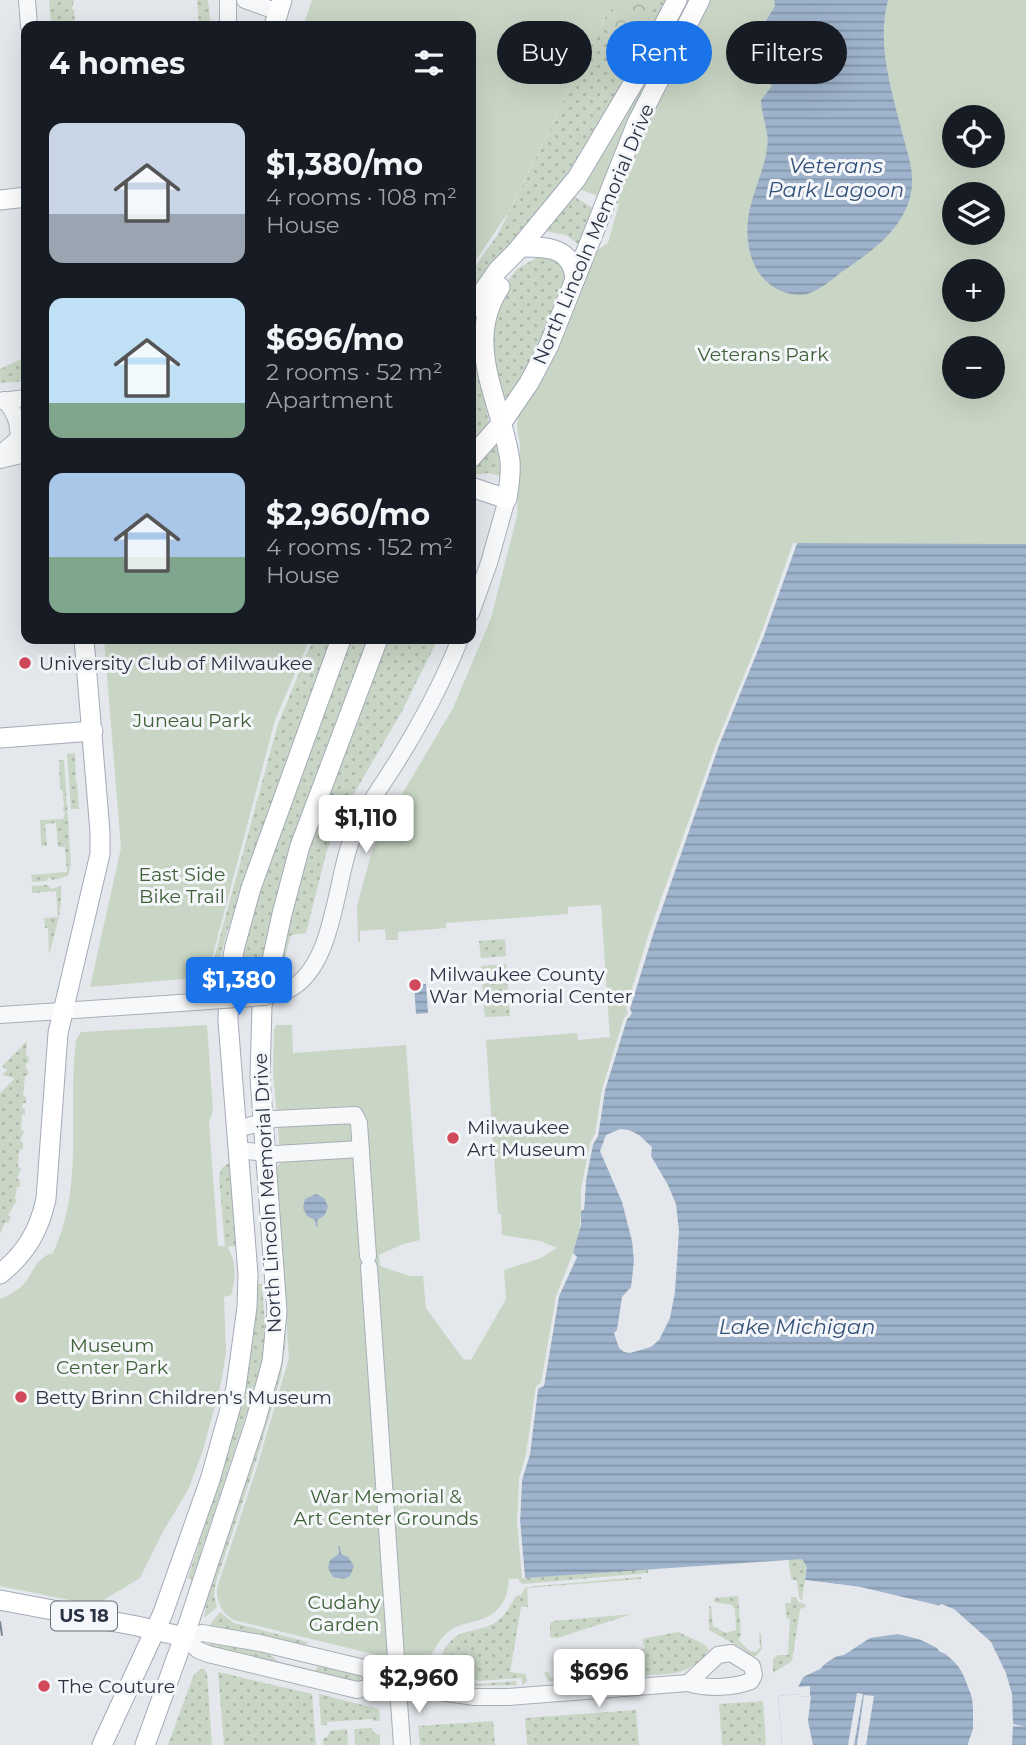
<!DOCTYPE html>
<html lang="en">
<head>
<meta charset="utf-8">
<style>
  :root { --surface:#171b24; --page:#20242c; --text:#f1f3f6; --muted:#9ea1a6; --accent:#1a73e8 }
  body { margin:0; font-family:Montserrat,sans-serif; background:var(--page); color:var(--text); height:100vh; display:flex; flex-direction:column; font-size:26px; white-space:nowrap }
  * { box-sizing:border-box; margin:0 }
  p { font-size:23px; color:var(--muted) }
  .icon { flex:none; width:38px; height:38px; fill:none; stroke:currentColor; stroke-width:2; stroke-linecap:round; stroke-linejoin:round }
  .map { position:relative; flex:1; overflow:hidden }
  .details { position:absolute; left:21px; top:21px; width:455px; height:623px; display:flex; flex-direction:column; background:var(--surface); border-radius:14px; box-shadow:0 7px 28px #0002 }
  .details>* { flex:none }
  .guide { position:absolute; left:497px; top:21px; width:424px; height:63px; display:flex; gap:14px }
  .controls { position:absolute; left:942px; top:105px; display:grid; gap:14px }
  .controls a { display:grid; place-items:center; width:63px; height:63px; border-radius:50%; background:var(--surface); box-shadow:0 7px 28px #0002; font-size:35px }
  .price { position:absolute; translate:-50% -60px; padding:0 16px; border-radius:7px; background:#fff; color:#222; font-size:23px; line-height:46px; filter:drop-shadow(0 2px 4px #0008) }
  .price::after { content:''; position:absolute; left:50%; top:42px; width:21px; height:16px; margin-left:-10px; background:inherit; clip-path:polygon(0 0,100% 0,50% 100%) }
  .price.current { background:var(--accent); color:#fff }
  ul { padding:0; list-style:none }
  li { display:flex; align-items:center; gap:21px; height:175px; padding:0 28px }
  li span { display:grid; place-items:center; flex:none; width:196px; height:140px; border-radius:14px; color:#555 }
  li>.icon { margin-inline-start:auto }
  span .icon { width:84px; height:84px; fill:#fffc; stroke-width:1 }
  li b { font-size:30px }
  h2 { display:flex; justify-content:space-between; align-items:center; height:84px; padding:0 28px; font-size:30px }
  .pill { padding:0 24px; border-radius:32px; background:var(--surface); box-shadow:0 7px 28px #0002; font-size:24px; line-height:63px }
  .pill.current { background:var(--accent); color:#fff }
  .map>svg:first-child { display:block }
  .grass { fill:url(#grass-dots) }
  .forest { fill:url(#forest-crowns) }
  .park { fill:#c9d6c5; fill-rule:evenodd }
  .water { fill:url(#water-rules) }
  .pier { fill:#e4e7ec }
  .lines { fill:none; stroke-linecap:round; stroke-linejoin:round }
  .minor-casing { stroke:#a9aeb7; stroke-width:18 }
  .major-casing { stroke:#a3abb8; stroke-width:21 }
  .minor { stroke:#f7f8fa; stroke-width:16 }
  .major { stroke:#fff; stroke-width:19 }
  .tram { stroke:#7d8696; stroke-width:2 }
  .minor-bridge-casing { stroke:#a9aeb7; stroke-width:18; stroke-linecap:butt }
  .minor-bridge { stroke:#f7f8fa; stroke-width:16 }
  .poi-dot { fill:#d1495b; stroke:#f4f6f9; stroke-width:2.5 }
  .labels { text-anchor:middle; stroke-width:6; stroke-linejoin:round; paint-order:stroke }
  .shield { fill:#f4f6f9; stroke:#676e7b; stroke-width:2 }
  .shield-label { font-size:18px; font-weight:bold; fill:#2b3445 }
  .street-label { font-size:19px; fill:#2b3445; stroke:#f4f6f9 }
  .park-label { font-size:19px; fill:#3f6138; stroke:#f4f6f9 }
  .poi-label { font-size:19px; fill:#2b3445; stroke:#f4f6f9; text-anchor:start }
  .water-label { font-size:21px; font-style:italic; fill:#34527a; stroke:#f4f6f9 }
</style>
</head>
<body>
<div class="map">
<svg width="1026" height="1745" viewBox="0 0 1026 1745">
  <defs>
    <pattern id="grass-dots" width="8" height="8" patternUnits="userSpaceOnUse" patternTransform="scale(1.75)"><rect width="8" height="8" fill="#c9d6c5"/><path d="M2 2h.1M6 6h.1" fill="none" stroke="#adb8ab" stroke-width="1.8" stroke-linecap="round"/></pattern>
    <pattern id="forest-crowns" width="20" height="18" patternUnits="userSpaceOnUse" patternTransform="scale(1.75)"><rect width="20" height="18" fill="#c9d6c5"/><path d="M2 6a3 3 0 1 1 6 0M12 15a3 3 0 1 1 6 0" fill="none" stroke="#adb8ab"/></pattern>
    <pattern id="water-rules" width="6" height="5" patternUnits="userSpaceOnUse" patternTransform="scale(1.75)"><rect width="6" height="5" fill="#9fb4cc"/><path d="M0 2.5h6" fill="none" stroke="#8293a7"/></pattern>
  </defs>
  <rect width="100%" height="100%" fill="#e4e7ec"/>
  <g class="grass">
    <polygon points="49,0 74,0 72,9 74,10 75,26 51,26"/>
    <polygon points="197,0 208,0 211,26 199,26"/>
    <path d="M614,0H668L647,40L644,36L627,30L609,59L623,61L632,69C608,111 586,156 555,194C527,227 497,258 471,293V272L497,236Z"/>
    <polygon points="573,196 593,208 579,245 566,235 545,231"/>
    <polygon points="536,258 551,258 561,264 566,278 539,348 507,401 503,401 489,351 503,287 517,269"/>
    <polygon points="472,321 476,322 478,367 489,424 471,445"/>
    <polygon points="26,357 26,381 0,383 0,369"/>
    <polygon points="493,442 499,443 500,476 489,473 471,475 471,468"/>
    <polygon points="313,639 332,639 227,932 215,977 209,977 278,724"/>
    <polygon points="349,639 370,639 294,836 260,973 238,975 247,928"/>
    <polygon points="388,639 438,639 401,713 342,814 327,850 306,933 291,935 283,965 279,965 304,861 342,755"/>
    <polygon points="75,753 76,781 74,781 77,782 79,809 71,809 67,754"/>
    <polygon points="59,760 64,760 71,865 68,876 53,880 49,877 47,881 32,882 31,875 67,872 65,847 58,847 56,823 45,824 47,846 41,846 40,820 63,819 65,813 63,810 64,804 62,795 64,795 60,787"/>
    <path d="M47,885L51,889L61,886C63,909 55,932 49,955L48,928H45L44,918L58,917L56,891L32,893V886Z"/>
    <polygon points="505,939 506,956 481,958 479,941"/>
    <polygon points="506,964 508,991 483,993 481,966"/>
    <polygon points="509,999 510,1016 485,1017 483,1000"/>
    <polygon points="27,1041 26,1056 29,1057 28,1063 26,1063 26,1069 28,1069 28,1075 25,1076 23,1096 26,1097 26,1103 23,1103 22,1108 25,1109 25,1115 22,1115 21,1130 24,1131 20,1141 23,1142 23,1149 19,1150 18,1167 21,1168 17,1179 20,1180 20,1187 17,1187 15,1199 17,1200 8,1215 11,1217 8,1223 5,1222 0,1234 0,1093 15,1078 2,1075 7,1070 2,1066"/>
    <polygon points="229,1163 238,1246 225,1247 219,1176 222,1168"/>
    <path d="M256,1284H262L266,1336L259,1375L192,1580L188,1578C220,1478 252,1391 256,1284Z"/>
    <polygon points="285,1305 286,1340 281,1376 255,1465 216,1582 214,1595 217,1607 204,1618 209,1584"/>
    <polygon points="798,1557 804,1560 807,1567 802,1600 799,1597 797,1581 791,1579 788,1558"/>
    <polygon points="648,1569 648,1573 523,1584 519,1581 519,1578"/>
    <path d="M641,1577V1579L527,1588L528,1607H521L510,1672L526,1674L527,1681L523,1685L521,1678L480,1681L437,1670C442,1651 449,1635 470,1631C477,1629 485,1628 491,1625C504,1618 509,1608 516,1596L521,1595L526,1587Z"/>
    <polygon points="738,1596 741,1635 738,1640 750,1651 756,1652 760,1647 759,1633 761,1634 762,1649 756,1656 751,1656 743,1649 709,1630 709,1607 711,1606 713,1626 726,1633 736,1630 735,1609 732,1605 714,1602 714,1598"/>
    <polygon points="791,1597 796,1597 798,1602 806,1605 806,1607 800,1609 792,1661 773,1673 773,1659 778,1655 788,1655 790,1619 787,1619 785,1603 791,1603"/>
    <polygon points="220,1612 234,1623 308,1642 304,1646 209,1626"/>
    <polygon points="632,1614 557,1638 550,1637 550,1623 554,1621"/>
    <path d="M678,1632L704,1644L709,1649C702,1663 685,1672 670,1674L554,1682L548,1681L544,1673L548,1671L551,1678L645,1648L642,1639Z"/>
    <polygon points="209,1643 261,1651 275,1658 278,1663 208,1646"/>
    <polygon points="322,1666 359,1675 360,1680 358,1682 315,1672 317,1667"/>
    <polygon points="203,1668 207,1673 212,1745 168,1745 194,1674"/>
    <polygon points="423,1670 479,1684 516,1681 517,1685 473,1686 420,1674"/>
    <polygon points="218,1672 312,1694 316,1745 224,1745"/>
    <polygon points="319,1694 379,1709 380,1721 374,1721 373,1719 327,1722 327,1725 321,1725"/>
    <polygon points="763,1701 766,1745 722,1745 719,1704"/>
    <polygon points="636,1710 639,1745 527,1745 525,1718"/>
    <polygon points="493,1721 495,1745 420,1745 418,1726"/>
    <polygon points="372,1728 374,1733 380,1735 380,1745 355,1745 354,1729"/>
    <polygon points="347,1729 348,1745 323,1745 323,1739 328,1736 330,1731"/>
  </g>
  <g class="forest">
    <path d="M619,0H655L650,17C640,23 615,30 604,26Z"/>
    <polygon points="628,29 645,36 647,40 632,69 623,61 609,59"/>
  </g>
  <g class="park">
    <polygon points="312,0 614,0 508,213 471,267 471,26 303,26"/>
    <path d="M677,0H1026V544H796L719,745L654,931L581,1211L577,1257L520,1521L525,1578L509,1579C508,1590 506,1601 498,1609C484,1624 463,1620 448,1632C434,1643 434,1662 414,1664L234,1620C222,1613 216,1602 217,1588L257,1467L289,1358L275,1173L276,1168L281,1162L273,1072L274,1030L276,1025H292L293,1053L406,1045L420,1240L403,1244L379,1255L380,1266L409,1276H423L426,1308L463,1359L471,1360L506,1299L504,1270L541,1258L557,1248L540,1241L502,1235L501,1214H498L486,1040L577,1033L578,1040L610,1037L601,905L568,907V914L446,923V928L398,932V940H386L385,929L360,931V942H358L357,906L372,851L389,816L453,708L491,618L517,516L520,444L517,427L518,414L594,252L608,243L619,204L571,186ZM954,117H992V156H954ZM954,194H992V233H954ZM954,271H992V310H954ZM954,348H992V387H954Z"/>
    <polygon points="104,639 310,639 275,720 207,977 90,987 121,848"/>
    <path d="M207,1025L213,1111L209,1122L218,1246H227C237,1262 236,1278 231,1295L224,1297L226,1352L221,1383L203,1450L188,1490L164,1530L140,1578L102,1601L89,1604L0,1586V1299C7,1296 15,1292 21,1287C32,1277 35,1257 53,1253C85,1184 67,1112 76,1040L81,1032Z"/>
  </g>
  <g class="water">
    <path d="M774,0H888C876,45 892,92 903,136C908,155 915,173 911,193C904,229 871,252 843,271C832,279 821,290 807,294C800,296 788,294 781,291C753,278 745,249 748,219C751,195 764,172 767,148C770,131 761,116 761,100L772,86L768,82L767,42L762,33L764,24L775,6Z"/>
    <polygon points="797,543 1026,544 1026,1745 1012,1745 1012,1694 991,1642 954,1609 860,1587 805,1580 807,1567 802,1559 525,1578 520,1521 522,1480 530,1454 538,1389 544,1385 559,1296 577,1257 573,1253 581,1225 581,1211 584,1209 586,1180 593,1144 598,1136 605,1090 627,1019 631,1016 629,1009 654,931 719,745 764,635"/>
    <polygon points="426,984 428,1013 416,1014 414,985"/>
    <polygon points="316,1194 324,1198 328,1206 325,1215 317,1220 318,1227 316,1227 315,1220 307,1216 303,1208 305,1199"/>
    <polygon points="338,1546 340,1546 341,1554 348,1557 354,1566 350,1576 344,1579 333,1577 328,1568 330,1560 339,1554"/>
    <path d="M898,1634C936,1640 972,1665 973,1708C973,1714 975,1724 973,1730C971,1735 969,1739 968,1745H782L778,1696L800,1694V1697L810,1696V1686L798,1687L803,1677L858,1643L875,1636Z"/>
  </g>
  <g class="pier">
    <polygon points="793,543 797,543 764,635 719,745 654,931 630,1009 632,1013 627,1019 605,1090 598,1136 593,1144 586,1180 584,1209 581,1211 581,1189 590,1143 595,1134 602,1089 624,1018 628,1013 626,1008 650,930 716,744 761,634"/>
    <polygon points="620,1129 629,1130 639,1135 652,1147 651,1156 668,1185 676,1204 679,1231 675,1292 670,1318 659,1340 651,1347 630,1353 624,1352 619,1348 614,1333 617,1330 622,1297 631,1287 634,1261 632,1241 622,1202 600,1151 606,1135"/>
    <polygon points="573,1253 577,1257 559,1296 544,1386 538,1389 530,1454 522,1480 520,1521 525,1578 522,1578 517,1521 519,1479 526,1454 536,1386 541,1383 556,1296"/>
    <polygon points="805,1580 860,1587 938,1606 942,1604 953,1609 991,1642 1006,1673 1012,1694 1013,1724 1026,1727 1013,1726 1012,1745 1009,1745 1009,1694 1003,1674 988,1644 952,1612 942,1608 937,1610 859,1590 805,1584"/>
    <polygon points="898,1631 920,1635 938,1644 962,1664 976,1700 977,1730 971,1745 968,1745 973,1729 973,1700 965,1679 959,1666 946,1654 940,1652 936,1647 919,1639 898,1634 870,1638 844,1655 832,1657 820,1669 803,1677 798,1687 795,1687 796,1681 801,1674 818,1666 831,1654 842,1651 869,1635"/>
    <polygon points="857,1693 863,1694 854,1745 848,1745"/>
    <polygon points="800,1694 800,1697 811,1696 808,1721 813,1745 782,1745 778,1696"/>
    <polygon points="864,1695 874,1696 866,1745 857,1745"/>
  </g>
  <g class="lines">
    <defs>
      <g id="minor">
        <polyline points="27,0 29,26"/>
        <polyline points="228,0 228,26"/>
        <polyline points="245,0 278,12"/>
        <path d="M4,400C15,411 20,423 18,439"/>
        <polyline points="0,401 26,398"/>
        <polyline points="0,454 25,433"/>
        <polyline points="0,460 26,454"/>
        <polyline points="471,613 489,563 507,499"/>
        <path d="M288,990C332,969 335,889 349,847C359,816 379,790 396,763C421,723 443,682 460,639"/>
        <polyline points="0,1015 180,1003"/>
        <polyline points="237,1129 274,1119 355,1115 359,1123 368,1256"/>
        <polyline points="238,1150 276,1154 361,1149"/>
        <polyline points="369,1267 402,1745"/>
        <polyline points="184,1637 198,1650 208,1654 357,1690 385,1684 475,1697 508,1697 688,1683"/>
        <polyline points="184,1637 202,1633 260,1643 364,1668 385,1684"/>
        <path d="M731,1653L752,1666L754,1675L751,1681C733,1688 706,1689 688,1683L718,1655Z"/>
      </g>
      <g id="major">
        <polyline points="274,26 282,0"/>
        <polyline points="0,200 26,197"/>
        <path d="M520,247C546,247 572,246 575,279"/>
        <polyline points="471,309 498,270 516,252 577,178 634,82 677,0"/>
        <polyline points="471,458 501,424 529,383 549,345 637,123 700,0"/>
        <path d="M471,487L507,499C509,487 511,474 510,461C502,402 462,344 500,287"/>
        <polyline points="0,738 93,731"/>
        <path d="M0,1274C26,1253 39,1231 46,1199L58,1033L100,854V832L84,639"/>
        <polyline points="0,1600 137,1626 184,1637"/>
        <polyline points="102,1745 163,1613 210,1480 236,1388 247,1307 248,1274 228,1021 229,977 235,946 251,888 341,639"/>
        <polyline points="145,1745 184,1637 255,1423 272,1362 277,1312 260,1077 262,1006 282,914 300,846 378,639"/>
      </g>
    </defs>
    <use href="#minor" class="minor-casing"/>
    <use href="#major" class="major-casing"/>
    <use href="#minor" class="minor"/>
    <use href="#major" class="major"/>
    <polyline class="tram" points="0,1622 2,1635"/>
    <defs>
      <polyline id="minor-bridge" points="180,1003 265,997 288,990"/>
    </defs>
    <use href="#minor-bridge" class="minor-bridge-casing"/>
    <use href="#minor-bridge" class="minor-bridge"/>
  </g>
  <g class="poi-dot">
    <circle cx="25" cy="663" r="7"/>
    <circle cx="415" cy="985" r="7"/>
    <circle cx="453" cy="1138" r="7"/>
    <circle cx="21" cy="1397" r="7"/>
    <circle cx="44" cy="1686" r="7"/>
  </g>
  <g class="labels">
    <rect class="shield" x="51" y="1601.5" width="66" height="29" rx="5"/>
    <g class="shield-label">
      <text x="84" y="1622">US 18</text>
    </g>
    <g class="street-label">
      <text transform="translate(593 234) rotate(-67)" y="7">North Lincoln Memorial Drive</text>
      <text transform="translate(267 1193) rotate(-93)" y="7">North Lincoln Memorial Drive</text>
    </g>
    <g class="park-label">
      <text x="763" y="361">Veterans Park</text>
      <text x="192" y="727">Juneau Park</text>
      <text x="182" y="881">East Side<tspan x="182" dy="22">Bike Trail</tspan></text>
      <text x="112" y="1352">Museum<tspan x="112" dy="22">Center Park</tspan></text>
      <text x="386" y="1503">War Memorial &amp;<tspan x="386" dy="22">Art Center Grounds</tspan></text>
      <text x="344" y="1609">Cudahy<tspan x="344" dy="22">Garden</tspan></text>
    </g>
    <g class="poi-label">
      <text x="39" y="670">University Club of Milwaukee</text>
      <text x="429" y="981">Milwaukee County<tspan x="429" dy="22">War Memorial Center</tspan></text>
      <text x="467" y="1134">Milwaukee<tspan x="467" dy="22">Art Museum</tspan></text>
      <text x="35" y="1404">Betty Brinn Children's Museum</text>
      <text x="58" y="1693">The Couture</text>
    </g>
    <g class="water-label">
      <text x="836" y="173">Veterans<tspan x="836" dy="24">Park Lagoon</tspan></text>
      <text x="797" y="1334">Lake Michigan</text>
    </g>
  </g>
</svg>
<div class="controls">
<a><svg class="icon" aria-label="locate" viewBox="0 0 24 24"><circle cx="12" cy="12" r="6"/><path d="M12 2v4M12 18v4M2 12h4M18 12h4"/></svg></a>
<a><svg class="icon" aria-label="layers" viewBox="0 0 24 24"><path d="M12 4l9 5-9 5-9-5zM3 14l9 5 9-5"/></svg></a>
<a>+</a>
<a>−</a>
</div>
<b class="price" style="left:366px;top:855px">$1,110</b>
<b class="price current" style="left:239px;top:1017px">$1,380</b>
<b class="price" style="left:599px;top:1709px">$696</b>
<b class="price" style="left:419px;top:1715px">$2,960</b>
<div class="guide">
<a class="pill">Buy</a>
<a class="pill current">Rent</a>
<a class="pill">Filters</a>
</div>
<section class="details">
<h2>4 homes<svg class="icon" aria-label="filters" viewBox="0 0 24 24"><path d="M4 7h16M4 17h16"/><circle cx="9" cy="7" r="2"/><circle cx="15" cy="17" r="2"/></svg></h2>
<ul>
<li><span style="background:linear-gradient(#c9d6e8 65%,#9aa5b1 0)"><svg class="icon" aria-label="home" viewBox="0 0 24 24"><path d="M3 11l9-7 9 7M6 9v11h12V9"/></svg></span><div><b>$1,380/mo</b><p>4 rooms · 108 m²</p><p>House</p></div></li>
<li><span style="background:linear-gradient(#bfe0f5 75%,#7fa58c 0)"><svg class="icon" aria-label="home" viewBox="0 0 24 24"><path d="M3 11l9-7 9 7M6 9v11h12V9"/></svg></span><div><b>$696/mo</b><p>2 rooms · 52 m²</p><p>Apartment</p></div></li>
<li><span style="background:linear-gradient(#a9c7e8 60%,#7fa58c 0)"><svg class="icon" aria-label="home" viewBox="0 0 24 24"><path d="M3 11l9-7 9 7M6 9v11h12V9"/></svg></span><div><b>$2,960/mo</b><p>4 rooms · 152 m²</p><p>House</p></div></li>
</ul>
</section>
</div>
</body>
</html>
